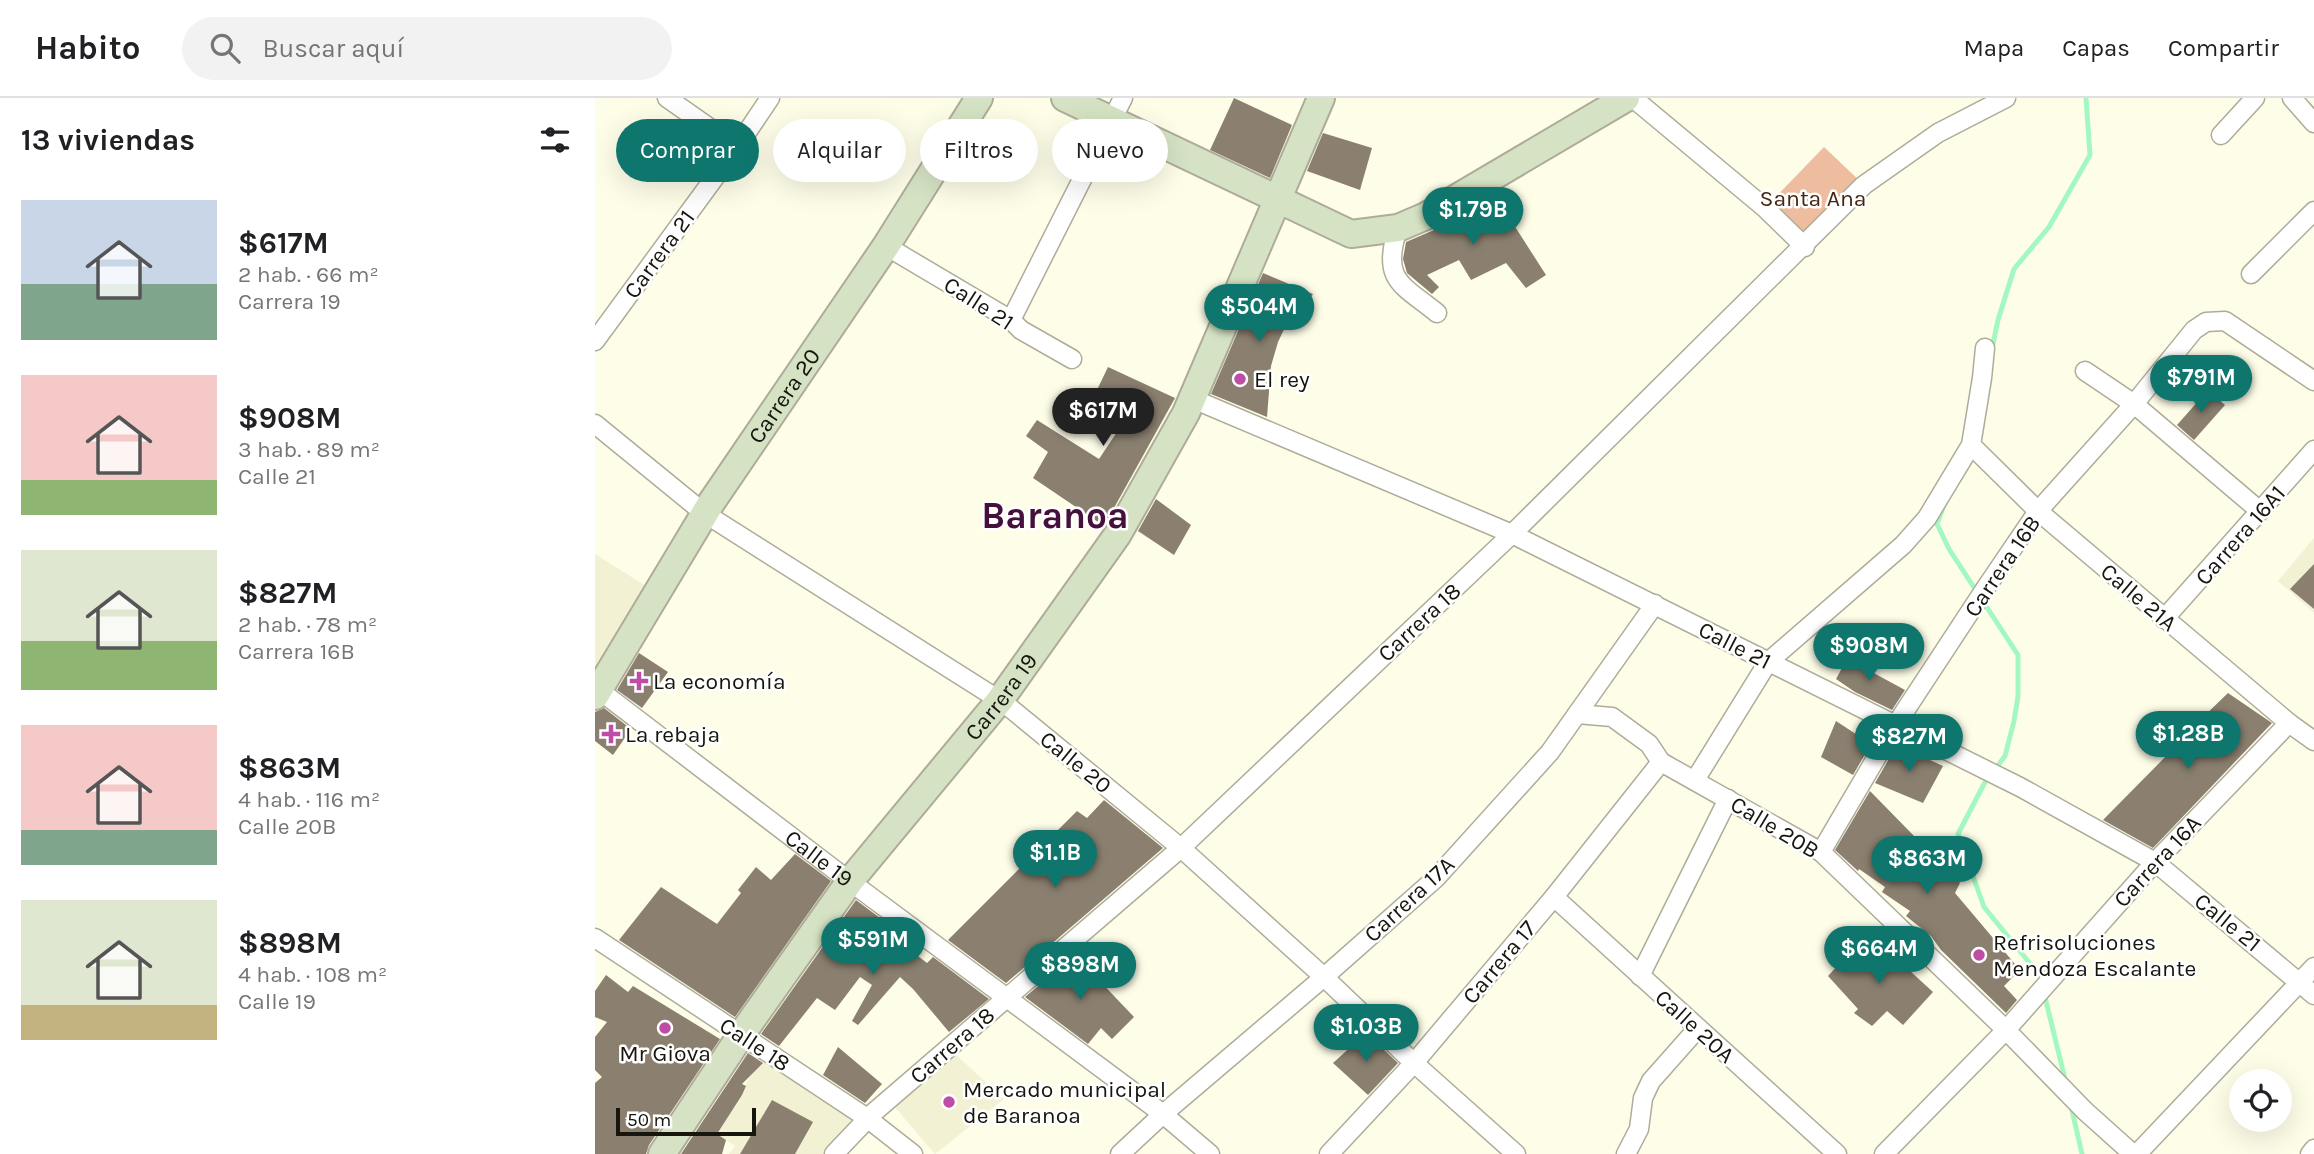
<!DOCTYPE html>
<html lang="es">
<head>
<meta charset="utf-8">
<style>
  :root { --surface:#fff; --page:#f2f2f2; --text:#202124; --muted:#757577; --line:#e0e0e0; --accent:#0f766e }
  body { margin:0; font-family:Karla,sans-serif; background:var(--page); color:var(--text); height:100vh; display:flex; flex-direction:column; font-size:26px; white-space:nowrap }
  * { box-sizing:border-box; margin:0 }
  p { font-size:23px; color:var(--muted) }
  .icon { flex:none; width:38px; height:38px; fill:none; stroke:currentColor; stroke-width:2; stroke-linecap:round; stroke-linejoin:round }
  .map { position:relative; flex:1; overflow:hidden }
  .panel { display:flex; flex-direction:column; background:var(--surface); width:595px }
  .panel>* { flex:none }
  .banner { position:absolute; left:21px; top:21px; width:665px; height:63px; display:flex; gap:14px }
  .controls { position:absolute; left:1634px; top:971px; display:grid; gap:14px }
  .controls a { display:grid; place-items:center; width:63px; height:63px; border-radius:50%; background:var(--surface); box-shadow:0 7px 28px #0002; font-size:35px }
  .scale { position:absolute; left:21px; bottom:18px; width:140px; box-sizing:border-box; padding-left:7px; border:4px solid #16160f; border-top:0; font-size:19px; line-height:24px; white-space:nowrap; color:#16160f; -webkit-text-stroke:5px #fff; paint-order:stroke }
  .price { position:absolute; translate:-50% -60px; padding:0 16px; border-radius:24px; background:var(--accent); color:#fff; font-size:23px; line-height:46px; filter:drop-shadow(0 2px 4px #0008) }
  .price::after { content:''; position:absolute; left:50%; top:42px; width:21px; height:16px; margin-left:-10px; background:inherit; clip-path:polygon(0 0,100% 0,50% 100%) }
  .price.current { background:#222; color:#fff }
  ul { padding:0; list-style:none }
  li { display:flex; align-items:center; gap:21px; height:175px; padding:0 21px }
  li span { display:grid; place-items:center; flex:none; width:196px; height:140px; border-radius:0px; color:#555 }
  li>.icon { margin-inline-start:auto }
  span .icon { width:84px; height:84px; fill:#fffc; stroke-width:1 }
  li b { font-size:30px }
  h2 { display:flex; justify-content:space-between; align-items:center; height:84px; padding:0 21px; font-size:30px }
  .pill { padding:0 24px; border-radius:32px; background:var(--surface); box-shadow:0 7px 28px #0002; font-size:24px; line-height:63px }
  .pill.current { background:var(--accent); color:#fff }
  header { display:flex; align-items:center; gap:42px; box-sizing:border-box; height:98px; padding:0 35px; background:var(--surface); border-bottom:2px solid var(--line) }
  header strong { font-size:33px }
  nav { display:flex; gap:38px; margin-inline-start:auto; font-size:24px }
  .search { width:490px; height:63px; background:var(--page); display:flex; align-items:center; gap:18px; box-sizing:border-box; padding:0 24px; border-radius:38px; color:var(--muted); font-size:26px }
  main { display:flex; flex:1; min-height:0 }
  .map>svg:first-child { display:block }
  .built { fill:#f2f1d4 }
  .park { fill:#eebc9e }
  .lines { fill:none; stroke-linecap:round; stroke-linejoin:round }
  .stream { stroke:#a3f8c1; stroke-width:5 }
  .building { fill:#8b8070 }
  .street-casing { stroke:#aeac99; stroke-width:21 }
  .secondary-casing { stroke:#aeac99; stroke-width:30 }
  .street { stroke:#fff; stroke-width:18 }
  .secondary { stroke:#d5e3c4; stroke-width:26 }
  .poi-dot { fill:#be4da8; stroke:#fff; stroke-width:2.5 }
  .labels { text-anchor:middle; stroke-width:5; stroke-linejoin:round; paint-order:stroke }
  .park-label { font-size:23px; fill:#442510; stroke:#fff }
  .street-label { font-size:23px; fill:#16160f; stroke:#fff }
  .poi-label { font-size:23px; fill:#16160f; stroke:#fff; text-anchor:start }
  .town-label { font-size:37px; font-weight:bold; fill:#46103d; stroke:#fff }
</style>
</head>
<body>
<header>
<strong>Habito</strong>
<div class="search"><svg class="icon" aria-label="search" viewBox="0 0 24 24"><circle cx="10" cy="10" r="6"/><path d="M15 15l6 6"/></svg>Buscar aquí</div>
<nav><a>Mapa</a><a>Capas</a><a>Compartir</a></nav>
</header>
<main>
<section class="panel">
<h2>13 viviendas<svg class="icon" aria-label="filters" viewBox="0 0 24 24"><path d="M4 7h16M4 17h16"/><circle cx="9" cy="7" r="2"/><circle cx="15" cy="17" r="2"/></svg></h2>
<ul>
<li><span style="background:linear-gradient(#c9d6e8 60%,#7fa58c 0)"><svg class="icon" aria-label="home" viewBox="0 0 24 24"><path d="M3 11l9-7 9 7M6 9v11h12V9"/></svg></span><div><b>$617M</b><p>2 hab. · 66 m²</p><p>Carrera 19</p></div></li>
<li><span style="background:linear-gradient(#f6c9c9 75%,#8fb573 0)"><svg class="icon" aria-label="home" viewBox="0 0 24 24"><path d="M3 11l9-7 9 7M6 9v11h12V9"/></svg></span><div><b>$908M</b><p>3 hab. · 89 m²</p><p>Calle 21</p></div></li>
<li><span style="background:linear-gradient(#dfe7d0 65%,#8fb573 0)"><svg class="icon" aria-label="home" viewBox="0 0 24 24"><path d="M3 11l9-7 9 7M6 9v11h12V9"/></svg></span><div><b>$827M</b><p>2 hab. · 78 m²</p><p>Carrera 16B</p></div></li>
<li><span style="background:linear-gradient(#f6c9c9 75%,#7fa58c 0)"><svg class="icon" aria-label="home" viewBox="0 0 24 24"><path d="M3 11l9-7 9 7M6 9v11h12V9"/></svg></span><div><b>$863M</b><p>4 hab. · 116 m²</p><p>Calle 20B</p></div></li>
<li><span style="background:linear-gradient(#dfe7d0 75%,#c2b280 0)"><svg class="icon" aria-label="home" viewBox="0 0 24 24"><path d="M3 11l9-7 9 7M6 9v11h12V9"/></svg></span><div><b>$898M</b><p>4 hab. · 108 m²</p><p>Calle 19</p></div></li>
</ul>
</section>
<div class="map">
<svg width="1719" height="1056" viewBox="0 0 1719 1056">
  <rect width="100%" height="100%" fill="#fefde8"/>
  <g class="built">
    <polygon points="1719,440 1719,515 1683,483"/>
    <polygon points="0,456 54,490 0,580"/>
    <polygon points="359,955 409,1001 340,1056 299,1008"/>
    <polygon points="170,962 262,1021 229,1056 134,1056 140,1048 122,1036 156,977"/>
  </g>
  <polygon class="park" points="1229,49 1269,87 1210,149 1170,110"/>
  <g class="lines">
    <g class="stream">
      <polyline points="1397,251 1403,222 1419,171 1454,129 1495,57 1491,0"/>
      <polyline points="1349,407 1342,426 1354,451 1423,557 1423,598 1419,623 1410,658 1389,686 1363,736 1389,809 1446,879 1447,886"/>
      <polyline points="1449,895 1471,985"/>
      <polyline points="1476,1008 1487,1056"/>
    </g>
  </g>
  <g class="building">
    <polygon points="639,0 697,27 675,80 615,52"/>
    <polygon points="728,35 777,50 765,92 712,73"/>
    <polygon points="899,96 951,177 931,190 911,165 876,182 864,162 832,177 844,189 837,196 812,175 808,161 811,144 839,132"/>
    <polygon points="668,175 718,196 702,223 694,221 683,244 676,268 672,319 616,296"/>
    <polygon points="513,269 580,300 509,428 438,380 453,354 431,338 442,322 504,361 524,331 506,321 516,302 501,294"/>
    <polygon points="1613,292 1630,307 1599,342 1582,327"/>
    <polygon points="561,401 596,427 579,457 543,433"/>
    <polygon points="1719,466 1719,511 1695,491"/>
    <polygon points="44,555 73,574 47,610 22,592"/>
    <polygon points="1255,555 1278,567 1275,573 1310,592 1297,612 1260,594 1241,581"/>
    <polygon points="1633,595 1677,625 1558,750 1508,722 1580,649 1577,648 1601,623 1603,624"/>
    <polygon points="9,610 36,631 18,657 0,643 0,614"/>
    <polygon points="1241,623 1276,646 1258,677 1226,659"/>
    <polygon points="1302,647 1348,668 1328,705 1280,685"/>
    <polygon points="1275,693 1365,785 1360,795 1425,872 1409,888 1422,902 1411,915 1346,852 1336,838 1311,818 1315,813 1287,794 1290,789 1264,771 1263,773 1240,752"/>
    <polygon points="509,702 568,750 411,885 353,842 482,713 492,720"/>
    <polygon points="200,756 236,783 140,919 24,842 66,789 122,826 146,795 143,792 161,769 176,782"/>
    <polygon points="261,802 285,820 281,826 332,865 338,859 394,901 354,934 318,891 305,879 263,927 257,923 277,887 265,879 240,912 222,900 184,948 166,936"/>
    <polygon points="1267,841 1297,869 1303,862 1338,894 1308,927 1292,913 1277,928 1259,915 1263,911 1233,878"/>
    <polygon points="480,857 539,919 517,941 506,930 493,946 430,899"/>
    <polygon points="11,877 33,894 38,888 125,941 54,1047 51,1056 0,1056 0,985 7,979 0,972 0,939 12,924 0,919 0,893"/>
    <polygon points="771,935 803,965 773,997 738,965"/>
    <polygon points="243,949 287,986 270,1005 228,977"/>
    <polygon points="153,955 168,965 147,986 151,988 147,997 122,1036 131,1042 127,1056 86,1056"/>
    <polygon points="177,1002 218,1024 200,1056 145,1056"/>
  </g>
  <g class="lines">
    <defs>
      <g id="street">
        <polyline points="72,0 142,49"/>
        <polyline points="1038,0 1170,110 1210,149"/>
        <polyline points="1697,0 1719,25"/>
        <polyline points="1626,37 1660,0"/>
        <path d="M803,130C786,182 806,186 842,215"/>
        <polyline points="291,148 416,222 426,232 477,261"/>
        <polyline points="1656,176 1719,113"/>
        <polyline points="416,222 528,0"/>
        <polyline points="0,243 142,49 175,0"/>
        <polyline points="1490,273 1539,306 1665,413"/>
        <polyline points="598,301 917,436 1425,689 1560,764 1719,897"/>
        <polyline points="0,326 109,415 409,605 586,750 729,879 819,965 921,1056"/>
        <polyline points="1376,347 1443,413 1694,625 1719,643"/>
        <polyline points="1569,521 1719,352"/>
        <path id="s1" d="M0,589L249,779L568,1016L615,1056"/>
        <polyline points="982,616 1017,619 1054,646 1066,664 1226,754 1411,932 1490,1013 1538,1056"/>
        <polyline points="1100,682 1173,564 1308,447 1332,420 1376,347 1387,280 1390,250"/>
        <polyline points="1226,754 1300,628 1390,491 1443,413 1539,306 1599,232 1611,224 1630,223 1719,283"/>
        <polyline points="959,799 1242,1056"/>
        <polyline points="0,840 272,1020 318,1056"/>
        <polyline points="1045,878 1133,701"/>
        <polyline points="239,1056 278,1015 586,750 917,436 1269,87 1343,35 1411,0"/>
        <polyline points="525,1056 568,1016 729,879 841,780 955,654 1060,506"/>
        <polyline points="734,1056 819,965 959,799 1066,664"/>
        <polyline points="1031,1056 1044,1031 1048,1000 1056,983 1103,930"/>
        <polyline points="1289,1056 1411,932 1560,764 1694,625"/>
        <polyline points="1542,1056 1719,869"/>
        <polyline points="1715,1056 1719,1051"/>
      </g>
      <g id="secondary">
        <polyline points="470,0 756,136 803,130 831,118 1031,0"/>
        <path id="s2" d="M0,598L116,405L291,148L384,0"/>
        <path id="s3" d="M67,1056L146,937L255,783L405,602L523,436L591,315L726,0"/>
      </g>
    </defs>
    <use href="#street" class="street-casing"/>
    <use href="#secondary" class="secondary-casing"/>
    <use href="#street" class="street"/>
    <use href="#secondary" class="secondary"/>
  </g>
  <g class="poi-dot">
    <circle cx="645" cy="281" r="7"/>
    <path d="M40.5 572.5h7v7h7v7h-7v7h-7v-7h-7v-7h7z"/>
    <path d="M12.5 625.5h7v7h7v7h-7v7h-7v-7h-7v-7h7z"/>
    <circle cx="1384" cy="857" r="7"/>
    <circle cx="70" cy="930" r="7"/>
    <circle cx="354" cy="1004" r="7"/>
  </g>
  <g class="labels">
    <g class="park-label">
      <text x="1218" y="108">Santa Ana</text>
    </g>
    <g class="street-label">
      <text transform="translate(64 156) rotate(-54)" y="8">Carrera 21</text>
      <text transform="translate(384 205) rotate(33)" y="8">Calle 21</text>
      <text dy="8" stroke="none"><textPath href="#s2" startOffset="355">Carrera 20</textPath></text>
      <text transform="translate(1645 437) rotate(-49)" y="8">Carrera 16A1</text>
      <text transform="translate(1407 468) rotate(-56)" y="8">Carrera 16B</text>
      <text transform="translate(1544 499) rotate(40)" y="8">Calle 21A</text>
      <text transform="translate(824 524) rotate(-43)" y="8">Carrera 18</text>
      <text transform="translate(1140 547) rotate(27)" y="8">Calle 21</text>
      <text dy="8" stroke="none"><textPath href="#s3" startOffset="570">Carrera 19</textPath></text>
      <text transform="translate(481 664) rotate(39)" y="8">Calle 20</text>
      <text transform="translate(1180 729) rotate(31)" y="8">Calle 20B</text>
      <text dy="8" stroke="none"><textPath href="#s1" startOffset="282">Calle 19</textPath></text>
      <text transform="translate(1562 763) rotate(-47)" y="8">Carrera 16A</text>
      <text transform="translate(814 801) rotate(-43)" y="8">Carrera 17A</text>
      <text transform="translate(1633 824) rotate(39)" y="8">Calle 21</text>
      <text transform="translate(904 864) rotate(-50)" y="8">Carrera 17</text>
      <text transform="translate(1100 928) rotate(42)" y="8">Calle 20A</text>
      <text transform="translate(160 946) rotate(33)" y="8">Calle 18</text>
      <text transform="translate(357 947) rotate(-41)" y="8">Carrera 18</text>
    </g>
    <g class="poi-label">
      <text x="659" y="289">El rey</text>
      <text x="58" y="591">La economía</text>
      <text x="30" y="644">La rebaja</text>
      <text x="1398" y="852">Refrisoluciones<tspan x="1398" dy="26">Mendoza Escalante</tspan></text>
      <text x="70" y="963" text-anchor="middle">Mr Giova</text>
      <text x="368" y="999">Mercado municipal<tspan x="368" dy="26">de Baranoa</tspan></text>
    </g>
    <g class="town-label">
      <text x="460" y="430">Baranoa</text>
    </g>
  </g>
</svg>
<div class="controls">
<a><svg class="icon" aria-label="locate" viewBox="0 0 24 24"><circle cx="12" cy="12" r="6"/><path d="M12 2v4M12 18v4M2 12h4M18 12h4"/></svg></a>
</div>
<div class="scale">50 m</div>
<b class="price" style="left:878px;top:149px">$1.79B</b>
<b class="price" style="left:664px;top:246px">$504M</b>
<b class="price" style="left:1606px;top:317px">$791M</b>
<b class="price current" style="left:508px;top:350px">$617M</b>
<b class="price" style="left:1274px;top:585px">$908M</b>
<b class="price" style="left:1593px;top:673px">$1.28B</b>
<b class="price" style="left:1314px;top:676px">$827M</b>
<b class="price" style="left:460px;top:792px">$1.1B</b>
<b class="price" style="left:1332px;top:798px">$863M</b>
<b class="price" style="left:278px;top:879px">$591M</b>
<b class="price" style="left:1284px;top:888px">$664M</b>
<b class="price" style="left:485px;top:904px">$898M</b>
<b class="price" style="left:771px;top:966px">$1.03B</b>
<div class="banner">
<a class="pill current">Comprar</a>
<a class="pill">Alquilar</a>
<a class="pill">Filtros</a>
<a class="pill">Nuevo</a>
</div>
</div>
</main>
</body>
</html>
